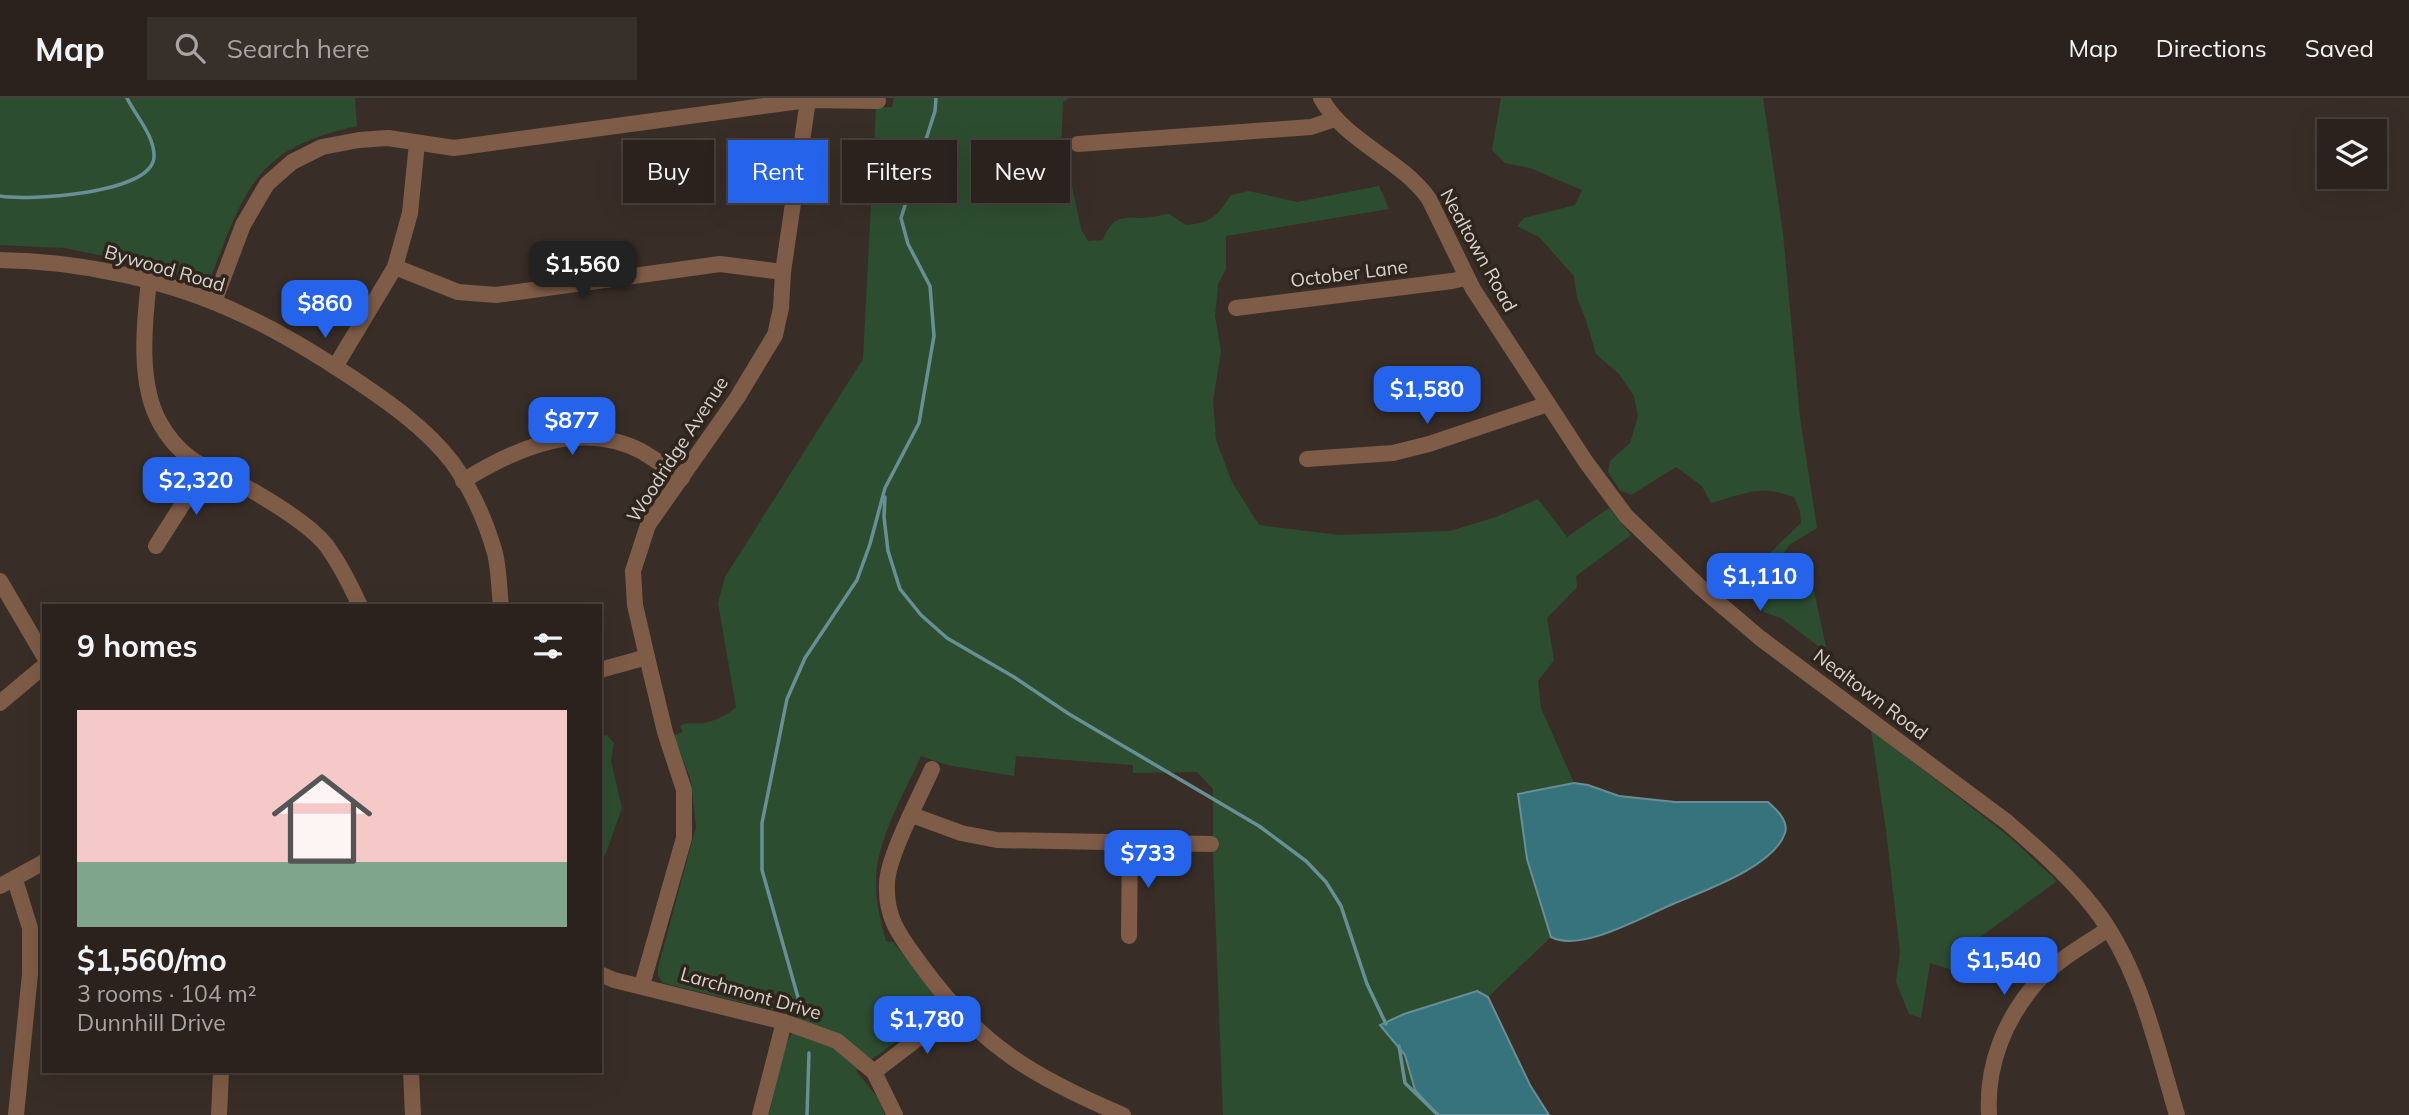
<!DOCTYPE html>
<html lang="en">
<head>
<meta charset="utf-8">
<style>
  :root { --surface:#2b221d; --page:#372f2a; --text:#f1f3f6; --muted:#a6a4a4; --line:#473f3b; --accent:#2563eb }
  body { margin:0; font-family:Mulish,sans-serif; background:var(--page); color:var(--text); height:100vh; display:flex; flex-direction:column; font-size:26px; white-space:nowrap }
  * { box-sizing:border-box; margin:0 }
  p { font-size:23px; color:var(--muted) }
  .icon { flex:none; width:38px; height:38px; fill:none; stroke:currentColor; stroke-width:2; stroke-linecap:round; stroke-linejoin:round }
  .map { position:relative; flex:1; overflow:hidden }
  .panel { position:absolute; left:42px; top:506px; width:560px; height:469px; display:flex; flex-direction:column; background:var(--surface); border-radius:0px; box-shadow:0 7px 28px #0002,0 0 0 2px var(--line) }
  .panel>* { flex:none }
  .banner { position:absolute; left:623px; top:42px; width:665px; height:63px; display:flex; gap:14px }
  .fabs { position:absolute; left:2317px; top:21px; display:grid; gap:14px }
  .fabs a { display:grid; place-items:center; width:70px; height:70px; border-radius:0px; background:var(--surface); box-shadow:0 7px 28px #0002,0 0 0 2px var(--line); font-size:35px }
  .price { position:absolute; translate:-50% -60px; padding:0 16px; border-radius:14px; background:var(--accent); color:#fff; font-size:23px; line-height:46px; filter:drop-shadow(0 2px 4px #0008) }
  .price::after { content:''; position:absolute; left:50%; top:42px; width:21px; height:16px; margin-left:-10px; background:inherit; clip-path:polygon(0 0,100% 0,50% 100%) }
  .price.selected { background:#222; color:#fff }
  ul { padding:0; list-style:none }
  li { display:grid; align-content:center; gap:14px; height:371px; padding:0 35px }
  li+li { border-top:2px solid var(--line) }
  li span { display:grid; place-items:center; height:217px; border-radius:0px; color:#555 }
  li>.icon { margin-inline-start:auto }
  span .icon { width:126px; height:126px; fill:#fffc; stroke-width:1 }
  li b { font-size:30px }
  h2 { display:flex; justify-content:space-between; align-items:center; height:84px; padding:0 35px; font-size:30px }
  .tag { padding:0 24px; border-radius:0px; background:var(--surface); box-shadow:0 7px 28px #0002,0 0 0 2px var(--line); font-size:24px; line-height:63px }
  .tag.selected { background:var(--accent); color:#fff }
  header { display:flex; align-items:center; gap:42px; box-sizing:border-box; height:98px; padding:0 35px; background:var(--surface); border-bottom:2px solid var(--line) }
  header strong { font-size:33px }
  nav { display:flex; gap:38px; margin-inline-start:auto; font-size:24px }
  .search { width:490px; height:63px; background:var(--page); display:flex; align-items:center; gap:18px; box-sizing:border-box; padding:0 24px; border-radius:0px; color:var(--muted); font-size:26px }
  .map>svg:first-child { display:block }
  .green { fill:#2d4d30 }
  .water { fill:#37737d; stroke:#678f95; stroke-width:2 }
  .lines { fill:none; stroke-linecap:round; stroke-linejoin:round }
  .stream { stroke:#678f95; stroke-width:3.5 }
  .minor { stroke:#7f5c47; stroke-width:16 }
  .labels { text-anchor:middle; stroke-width:7; stroke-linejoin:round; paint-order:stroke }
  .street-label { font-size:19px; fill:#d8d1cc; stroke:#2f251d }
</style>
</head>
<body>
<header>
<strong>Map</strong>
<div class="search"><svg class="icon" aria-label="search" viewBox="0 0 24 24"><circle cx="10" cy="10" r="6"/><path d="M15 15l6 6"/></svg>Search here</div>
<nav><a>Map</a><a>Directions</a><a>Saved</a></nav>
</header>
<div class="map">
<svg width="2409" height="1017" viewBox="0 0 2409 1017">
  <rect width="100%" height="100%" fill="#392e27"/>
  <g class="green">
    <path d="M0,0H355L357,28C254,50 245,92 210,181L203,185L149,167L64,150L0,147Z"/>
    <path d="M894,0H1069L1063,4L1061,53L1070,66L1072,88L1081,131L1088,143L1103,142C1112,119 1120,119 1141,120C1150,120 1160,117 1169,116L1186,127C1211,125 1217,118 1231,97L1249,93L1297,104L1379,88L1389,111L1226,138V171L1218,186L1215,218L1221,253L1213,303L1216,342L1232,384L1259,427L1339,437L1450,433L1496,419L1538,401L1567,439L1609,410L1631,437L1576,478L1577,489L1547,520L1554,562L1538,583L1541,610L1574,685L1518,697L1527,761L1551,839L1488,899L1477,893L1405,957L1415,992L1438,1017H1223L1213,756V691L1197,674L1133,675V667L1016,658L1014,678L947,667L921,658C907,690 887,723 879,758C872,786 878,816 886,843L893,844L941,903L939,912L856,973L878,1000L885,1017H769L785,947L791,937L796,918L663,885L658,878V870L696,729L691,683L674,637L683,634L680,628C689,623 695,627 704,625C713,623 729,617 736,609L718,505L725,479L863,261L876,10L892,9Z"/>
    <path d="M1501,0H1763L1783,135L1800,320L1817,430L1789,447L1784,455L1804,486L1814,493L1826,549L1821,550L1781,520L1764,514L1758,502L1767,480L1766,459L1801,425L1800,413L1794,399C1758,386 1745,396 1711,405L1702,388L1676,369L1631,397L1620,392L1608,374L1610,363L1630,345L1638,318L1634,298L1619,276L1596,256L1586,222L1577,200L1574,178L1539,139L1517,128L1524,120L1575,107L1582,92L1530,70L1505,65L1492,52Z"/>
    <polygon points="1871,632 2006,736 2057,783 1979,840 1977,849 1952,872 1930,865 1921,920 1909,916 1896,884 1900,854 1886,732"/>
    <polygon points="607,637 614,645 611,663 622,710 605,758 600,750 600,639"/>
  </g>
  <g class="water">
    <path d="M1574,685L1588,687L1619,698L1675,704H1768C1776,711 1789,723 1785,735C1774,769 1703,793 1673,806C1644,818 1581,855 1551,839L1527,761L1518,696Z"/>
    <polygon points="1477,893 1488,899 1530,987 1549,1017 1438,1017 1415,992 1405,957 1380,927 1404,916"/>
  </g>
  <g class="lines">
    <g class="stream">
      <path d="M0,98C28,103 152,96 154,59C155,38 135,17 127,0"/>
      <polyline points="885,399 884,419 888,453 900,491 921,517 947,540 1014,579 1069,616 1259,728 1306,763 1326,784 1341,808 1367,886 1386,926"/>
      <polyline points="801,910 762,772 762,725 787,601 805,560 857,482 870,446 885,390 919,325 934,238 930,188 908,146 901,120 935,13 936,0"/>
      <polyline points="1399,948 1405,985 1438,1017"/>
      <polyline points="807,1017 809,955"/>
    </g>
    <g class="minor">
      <path d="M1321,0C1346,45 1400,60 1429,101L1473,191L1586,364L1626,418L1700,489L1760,540L2007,724C2038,751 2069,778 2094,810C2140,869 2156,947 2177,1017"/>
      <polyline points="1078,46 1311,29 1335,21"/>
      <path d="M0,162C79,163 170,182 241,216C279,233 316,256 351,279C387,303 426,330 452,364C471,390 486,424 495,455C499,472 499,490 501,508"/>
      <polyline points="395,169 458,194 496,197 720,166 783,174"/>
      <path d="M149,183C144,227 138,286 160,325C183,367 215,372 253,393C275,406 310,427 326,447C340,466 350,486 360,508"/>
      <polyline points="214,204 243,127 267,86 292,64 322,49 359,42 388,40 454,50 808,2 878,3"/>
      <polyline points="1236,210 1452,183 1466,180"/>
      <polyline points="335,269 395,169 410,115 417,45"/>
      <polyline points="1307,361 1393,355 1429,346 1548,306"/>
      <path d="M463,383C516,350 579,322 641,353C655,361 668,371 682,380"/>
      <polyline points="156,448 205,371"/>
      <polyline points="0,483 44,558"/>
      <polyline points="600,572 647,559"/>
      <polyline points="0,605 44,568"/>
      <path d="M932,671C920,698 888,758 887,785C885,821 901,839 921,867C979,947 1033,979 1123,1017"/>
      <polyline points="912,717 961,735 997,742 1211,746"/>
      <polyline points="15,782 30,830 30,876 16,1017"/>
      <polyline points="0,788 44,764"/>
      <polyline points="1129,838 1130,745"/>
      <polyline points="600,876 614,882 784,924 837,943 874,974 895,1017"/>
      <polyline points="642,887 684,740 684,692 665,634 647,559 635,507 633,473 648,427 737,300 775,237 781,210 783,174 808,2"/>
      <polyline points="411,973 413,1017"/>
      <polyline points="874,974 955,912"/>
      <polyline points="219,1017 221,973"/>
      <polyline points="760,1017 784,924"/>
      <path d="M1989,1017C1986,967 2005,920 2038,883C2057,862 2085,847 2108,831"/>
    </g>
  </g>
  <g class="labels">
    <g class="street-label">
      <text transform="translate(1479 152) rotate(61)" y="7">Nealtown Road</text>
      <text transform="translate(165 170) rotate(16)" y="7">Bywood Road</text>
      <text transform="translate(1349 175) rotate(-7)" y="7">October Lane</text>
      <text transform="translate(677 351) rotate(-57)" y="7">Woodridge Avenue</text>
      <text transform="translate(1871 596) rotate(37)" y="7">Nealtown Road</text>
      <text transform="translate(751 895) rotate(16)" y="7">Larchmont Drive</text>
    </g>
  </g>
</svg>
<div class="fabs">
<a><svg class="icon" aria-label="layers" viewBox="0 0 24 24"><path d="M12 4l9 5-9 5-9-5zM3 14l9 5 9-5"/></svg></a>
</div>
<b class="price selected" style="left:583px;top:203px">$1,560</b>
<b class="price" style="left:325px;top:242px">$860</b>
<b class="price" style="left:1427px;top:328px">$1,580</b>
<b class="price" style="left:572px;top:359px">$877</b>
<b class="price" style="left:196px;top:419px">$2,320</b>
<b class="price" style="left:1760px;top:515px">$1,110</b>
<b class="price" style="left:1148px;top:792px">$733</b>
<b class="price" style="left:2004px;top:899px">$1,540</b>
<b class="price" style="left:927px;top:958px">$1,780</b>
<div class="banner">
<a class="tag">Buy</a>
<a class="tag selected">Rent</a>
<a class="tag">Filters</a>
<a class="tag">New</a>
</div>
<section class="panel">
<h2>9 homes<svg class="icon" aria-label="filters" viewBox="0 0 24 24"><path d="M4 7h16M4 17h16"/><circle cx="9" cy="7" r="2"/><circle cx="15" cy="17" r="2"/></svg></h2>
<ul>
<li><span style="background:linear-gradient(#f6c9c9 70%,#7fa58c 0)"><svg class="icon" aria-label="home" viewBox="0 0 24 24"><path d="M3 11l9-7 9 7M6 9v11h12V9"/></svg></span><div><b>$1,560/mo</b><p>3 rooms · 104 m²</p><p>Dunnhill Drive</p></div></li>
</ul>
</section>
</div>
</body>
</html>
